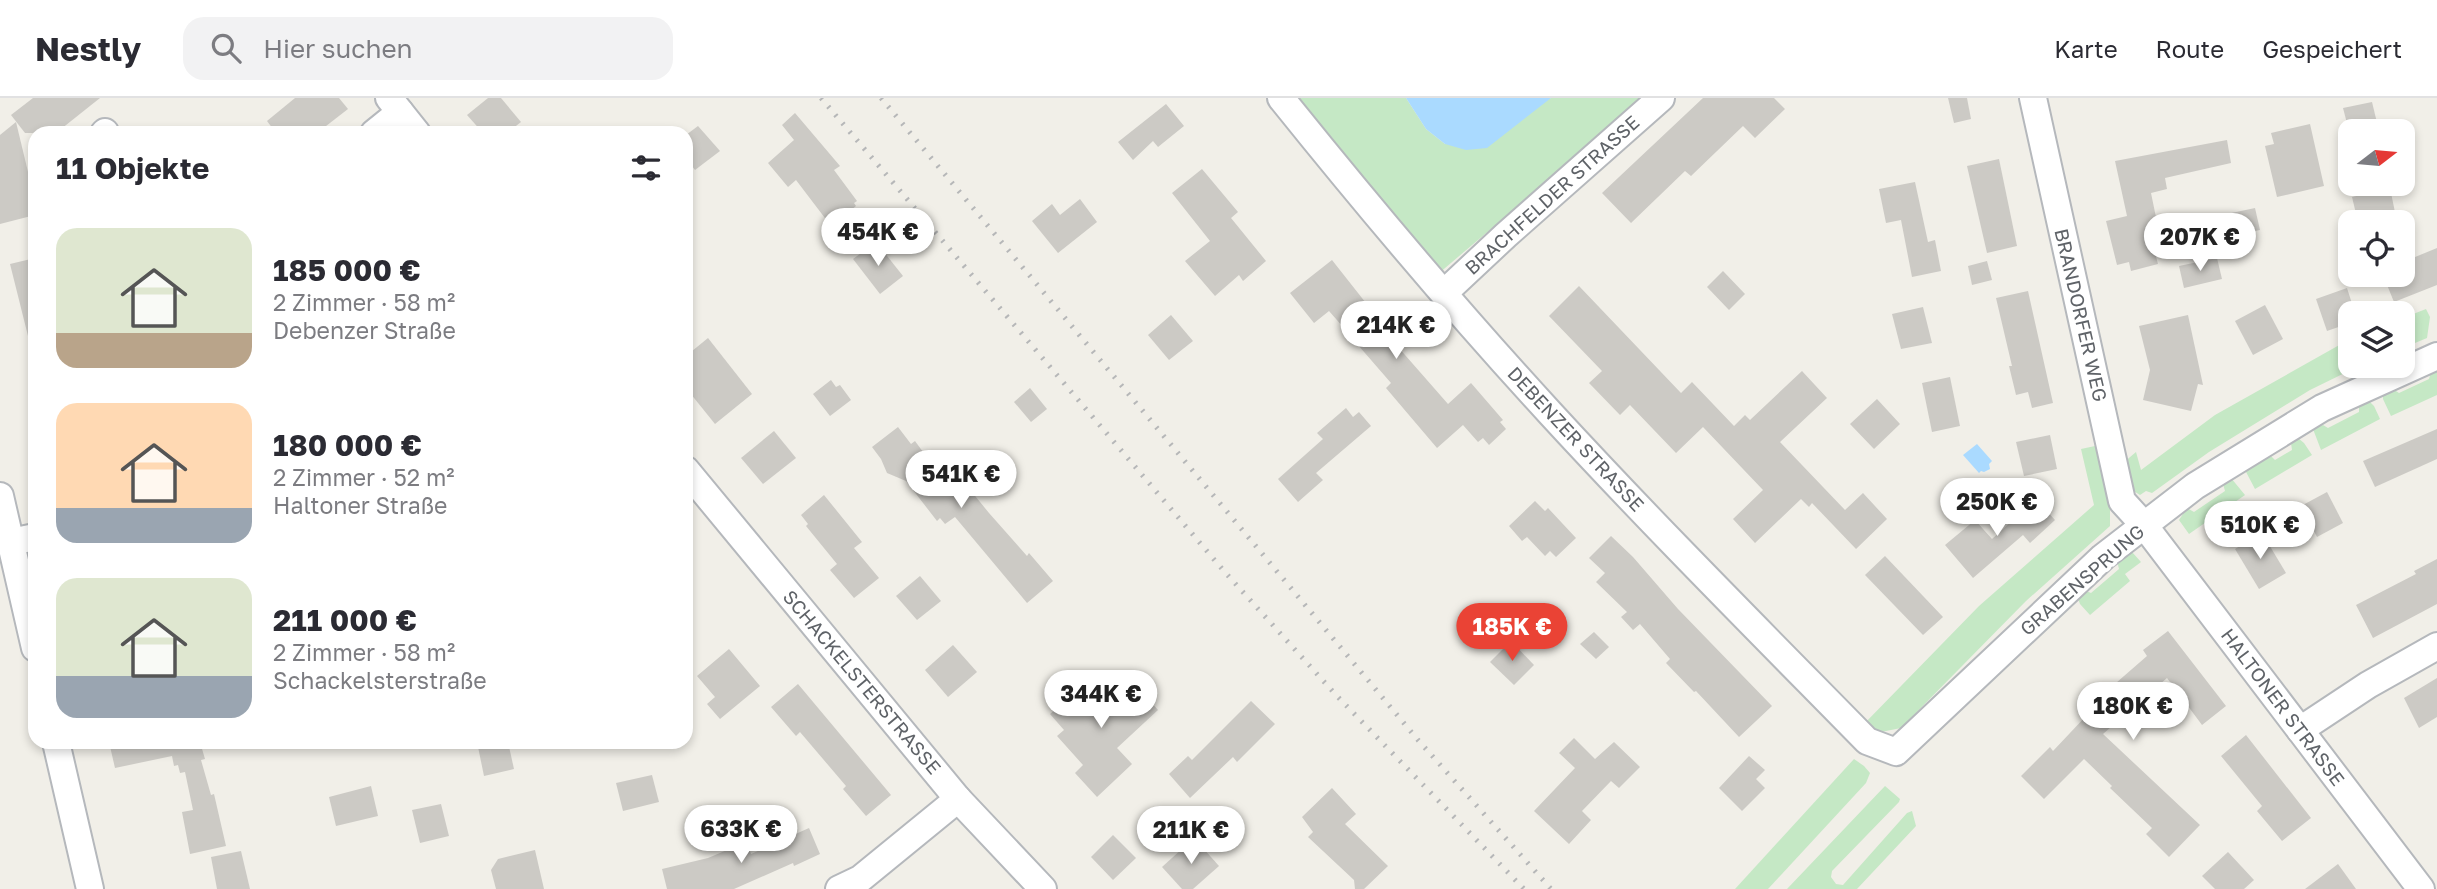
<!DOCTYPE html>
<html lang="de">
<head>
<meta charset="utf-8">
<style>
  :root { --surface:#fff; --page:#f2f2f3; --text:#2b2b33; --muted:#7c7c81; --line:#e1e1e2; --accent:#ea4335 }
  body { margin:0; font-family:"Golos Text",sans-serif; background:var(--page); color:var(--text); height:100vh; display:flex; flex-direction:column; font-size:26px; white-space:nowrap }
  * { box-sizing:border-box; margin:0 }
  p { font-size:23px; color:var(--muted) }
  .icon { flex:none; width:38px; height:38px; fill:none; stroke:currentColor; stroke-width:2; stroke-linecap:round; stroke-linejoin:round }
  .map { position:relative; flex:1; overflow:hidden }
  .side { position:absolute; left:28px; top:28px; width:665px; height:623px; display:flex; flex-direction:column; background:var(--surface); border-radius:21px; box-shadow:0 4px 10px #0003 }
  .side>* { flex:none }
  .needle { width:46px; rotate:74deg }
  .tools { position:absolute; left:2338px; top:21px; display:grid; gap:14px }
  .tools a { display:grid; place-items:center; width:77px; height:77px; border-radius:14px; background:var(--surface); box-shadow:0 4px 10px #0003; font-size:35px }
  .price { position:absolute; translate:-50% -60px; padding:0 16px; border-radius:24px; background:#fff; color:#222; font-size:23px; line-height:46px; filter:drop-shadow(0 2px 4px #0008) }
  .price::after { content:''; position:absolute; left:50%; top:42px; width:21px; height:16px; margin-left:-10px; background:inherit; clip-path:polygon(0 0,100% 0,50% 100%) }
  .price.on { background:var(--accent); color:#fff }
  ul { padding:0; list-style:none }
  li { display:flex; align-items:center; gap:21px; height:175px; padding:0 28px }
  li span { display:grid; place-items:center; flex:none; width:196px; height:140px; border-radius:21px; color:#555 }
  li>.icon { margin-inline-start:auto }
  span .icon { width:84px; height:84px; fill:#fffc; stroke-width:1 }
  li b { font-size:30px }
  h2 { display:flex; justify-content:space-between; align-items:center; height:84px; padding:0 28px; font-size:30px }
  header { display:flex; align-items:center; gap:42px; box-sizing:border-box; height:98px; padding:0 35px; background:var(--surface); border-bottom:2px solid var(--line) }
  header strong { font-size:33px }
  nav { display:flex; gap:38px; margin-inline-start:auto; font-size:24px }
  .search { width:490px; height:63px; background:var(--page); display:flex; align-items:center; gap:18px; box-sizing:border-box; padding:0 24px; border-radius:21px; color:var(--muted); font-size:26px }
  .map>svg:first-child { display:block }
  .green { fill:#c5e8c5 }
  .water { fill:#aadaff }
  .building { fill:#cccac5 }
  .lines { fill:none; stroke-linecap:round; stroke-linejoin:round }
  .minor-casing { stroke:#b5b8bc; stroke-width:30 }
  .minor { stroke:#fff; stroke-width:26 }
  .rail { stroke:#b6b7b8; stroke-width:5; stroke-dasharray:2 9; stroke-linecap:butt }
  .labels { text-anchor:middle; stroke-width:7; stroke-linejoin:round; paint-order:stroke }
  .street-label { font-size:19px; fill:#5f6368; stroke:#fff }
</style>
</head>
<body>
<header>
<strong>Nestly</strong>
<div class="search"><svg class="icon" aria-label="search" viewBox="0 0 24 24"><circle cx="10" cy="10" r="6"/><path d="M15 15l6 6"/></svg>Hier suchen</div>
<nav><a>Karte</a><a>Route</a><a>Gespeichert</a></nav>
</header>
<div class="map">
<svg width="2437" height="791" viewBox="0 0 2437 791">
  <rect width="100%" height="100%" fill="#f1efe8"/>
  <g class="green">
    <polygon points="1291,0 1406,0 1426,31 1445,46 1551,0 1645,0 1438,176"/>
    <polygon points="2426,211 2430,219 2427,240 2403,250 2403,220"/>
    <polygon points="2350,241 2350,268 2359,268 2310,292 2209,354 2152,395 2146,393 2140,397 2129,390 2123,365 2136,354 2141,372 2215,317"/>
    <polygon points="2437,271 2437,297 2391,318 2383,301 2383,295 2393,291 2399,295 2429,281 2431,274"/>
    <polygon points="2368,302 2374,308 2380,321 2321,352 2313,331 2323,327 2328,330 2359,314 2359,307"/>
    <polygon points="2298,340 2304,345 2312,357 2255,391 2245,372 2270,357 2275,362 2292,352 2291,345"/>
    <polygon points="2095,348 2110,404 2110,428 2026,503 1901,630 1881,634 1862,628 1979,508 2094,407 2081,351"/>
    <polygon points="2231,380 2245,397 2189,436 2179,422 2187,410 2194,414 2225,393 2223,386"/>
    <polygon points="2132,454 2141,464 2125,476 2130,483 2090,517 2080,506 2077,498 2084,492 2091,495 2119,471 2117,463"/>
    <polygon points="1854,661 1864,668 1870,675 1866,685 1768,791 1735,791"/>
    <polygon points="1885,688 1900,701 1899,704 1832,773 1831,779 1836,786 1843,787 1907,715 1912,713 1916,728 1857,791 1787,791"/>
  </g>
  <g class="water">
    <polygon points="1406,0 1551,0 1487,50 1466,52 1445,46 1426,31"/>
    <polygon points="1977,346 1992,363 1989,366 1990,371 1984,374 1981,373 1979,375 1963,357"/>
  </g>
  <g class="building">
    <polygon points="33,0 100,0 56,35 25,35 11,17"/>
    <polygon points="295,0 339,0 348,11 317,35 276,35 267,23"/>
    <polygon points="488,0 501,0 521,24 507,35 483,35 467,17"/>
    <polygon points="1703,0 1774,0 1785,11 1755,40 1743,28 1691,78 1685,73 1631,125 1602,95"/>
    <polygon points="1948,0 1967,0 1971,21 1954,25"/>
    <polygon points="2372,4 2379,33 2349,33 2343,10"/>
    <polygon points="1166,6 1184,28 1158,49 1153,43 1133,62 1118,44"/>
    <polygon points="795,15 840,68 834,72 857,103 854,105 856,108 831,128 796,82 788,89 768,65 794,42 782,27"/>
    <polygon points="16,24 35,103 35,117 0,126 0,37"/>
    <polygon points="2310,26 2324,88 2277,99 2265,48 2274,46 2271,35"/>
    <polygon points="698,28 720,53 695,72 686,60 686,37"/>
    <polygon points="2227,42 2231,65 2165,80 2167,91 2151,95 2158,129 2149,132 2158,166 2131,173 2129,164 2117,167 2106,123 2127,118 2115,63"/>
    <polygon points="1999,61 2017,148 1987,155 1967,68"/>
    <polygon points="1202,71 1238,114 1231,120 1266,163 1243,183 1239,177 1215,198 1185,163 1210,143 1172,95"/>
    <polygon points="1915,84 1928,144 1935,142 1941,173 1912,179 1901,122 1886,125 1879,91"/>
    <polygon points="2390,90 2397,124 2358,124 2352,99"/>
    <polygon points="1080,101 1097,124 1058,155 1032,123 1052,106 1060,117"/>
    <polygon points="2255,110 2260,132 2227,139 2222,117"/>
    <polygon points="876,144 903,178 880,196 853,161"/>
    <polygon points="2437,150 2437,187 2394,204 2383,177 2403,177 2403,164"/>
    <polygon points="35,160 35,237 28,238 10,166"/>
    <polygon points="2217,160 2222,181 2184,190 2179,168"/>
    <polygon points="1332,162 1373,214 1378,210 1398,235 1391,241 1448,306 1471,285 1503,322 1500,324 1506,331 1489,347 1483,340 1478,344 1463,327 1437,350 1386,290 1391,285 1358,247 1350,245 1351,238 1329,213 1314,225 1290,195"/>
    <polygon points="1987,163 1992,182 1972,187 1968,168"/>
    <polygon points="1723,173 1745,196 1729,212 1707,189"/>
    <polygon points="1579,188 1681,295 1692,284 1734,328 1745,317 1750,322 1802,273 1827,300 1780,344 1845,412 1863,395 1887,421 1856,451 1812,405 1809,409 1801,401 1755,445 1733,421 1763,392 1703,329 1676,355 1630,307 1620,317 1589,285 1602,273 1549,218"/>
    <polygon points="2347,190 2355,215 2350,215 2350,225 2327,233 2316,201"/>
    <polygon points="2028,193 2053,305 2032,310 2028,294 2016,297 2009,268 2012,268 1996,200"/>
    <polygon points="2265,207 2283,241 2253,257 2235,223"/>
    <polygon points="1923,209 1932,245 1901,251 1892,216"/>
    <polygon points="1171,217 1193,243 1169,262 1148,237"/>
    <polygon points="2188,217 2203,287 2198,286 2191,313 2143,302 2150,272 2139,228"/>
    <polygon points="708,240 752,296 715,326 686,290 686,258"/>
    <polygon points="1950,279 1960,328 1932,334 1922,285"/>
    <polygon points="831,282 836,289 840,287 851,302 830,318 813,296"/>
    <polygon points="1030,290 1047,311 1031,324 1014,304"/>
    <polygon points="1877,301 1900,326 1874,351 1850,326"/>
    <polygon points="1346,310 1353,319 1359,314 1371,328 1316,375 1323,382 1298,404 1278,381 1323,341 1317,335"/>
    <polygon points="898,329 911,346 915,343 934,369 945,361 989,415 1027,458 1029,455 1053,483 1027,505 955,419 945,426 940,420 937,423 906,383 887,375 881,361 872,349"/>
    <polygon points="2437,331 2437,361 2375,389 2363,363"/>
    <polygon points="774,333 796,360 763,386 741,360"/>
    <polygon points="2050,337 2057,371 2024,378 2016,344"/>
    <polygon points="2327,394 2343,425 2317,439 2301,408"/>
    <polygon points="824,397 862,444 854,450 879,480 854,500 830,472 837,466 806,428 808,426 801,417"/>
    <polygon points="2036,401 2055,422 2030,445 2023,437 1973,480 1945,447 1975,422 1992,441"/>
    <polygon points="1535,403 1545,413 1548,410 1576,440 1556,459 1550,453 1545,458 1527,439 1522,443 1509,428"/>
    <polygon points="2262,435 2286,475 2259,491 2235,451"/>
    <polygon points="1611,438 1633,459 1678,511 1772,608 1739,639 1696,593 1694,594 1666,565 1670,561 1640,526 1633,532 1621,519 1627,514 1596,484 1605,475 1589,460"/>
    <polygon points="1885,458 1943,519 1923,537 1865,477"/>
    <polygon points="2437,461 2437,506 2373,540 2356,507 2416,476 2414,473"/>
    <polygon points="920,478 941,503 917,522 896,498"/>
    <polygon points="2168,533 2226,608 2202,627 2167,580 2103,636 2200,727 2169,759 2146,736 2152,730 2110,690 2112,688 2084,661 2044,701 2021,678 2050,649 2053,653 2103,600 2101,598 2147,558 2143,552"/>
    <polygon points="1594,534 1609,549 1596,561 1580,546"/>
    <polygon points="1511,543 1534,567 1514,587 1490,564"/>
    <polygon points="953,547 977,574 948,599 925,572"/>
    <polygon points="729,551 760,588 720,621 707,606 715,599 697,578"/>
    <polygon points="1100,573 1130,605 1142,594 1158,612 1117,650 1132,666 1097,699 1075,675 1083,667 1057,638 1064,632 1050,616"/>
    <polygon points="2437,580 2437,619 2419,630 2404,600"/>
    <polygon points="798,586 891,697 866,718 843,691 846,688 800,634 796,638 771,609"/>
    <polygon points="1251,603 1275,626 1237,664 1233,659 1190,700 1169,676 1188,658 1192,662"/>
    <polygon points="2246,637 2311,720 2282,743 2257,713 2262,708 2221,658"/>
    <polygon points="1574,640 1595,661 1614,644 1640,669 1619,690 1611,683 1582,713 1591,722 1569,746 1534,713 1575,670 1559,655"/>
    <polygon points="109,644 200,644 205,661 201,662 211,697 214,696 226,748 190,756 182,714 193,712 185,674 180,675 178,667 174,668 172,658 115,670"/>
    <polygon points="477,644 508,644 514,671 484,678"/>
    <polygon points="1749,658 1765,672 1756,681 1765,690 1742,713 1719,690"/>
    <polygon points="652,677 659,704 623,713 616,685"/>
    <polygon points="371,688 378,718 336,728 329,699"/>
    <polygon points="1332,690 1356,716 1345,726 1388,768 1364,791 1355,791 1354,782 1308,739 1313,734 1302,719"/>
    <polygon points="441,706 449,738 420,745 412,712"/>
    <polygon points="809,730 820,756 794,768 793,765 734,791 667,791 662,771 708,760 746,744 751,756"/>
    <polygon points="1113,737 1136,760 1113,782 1091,759"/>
    <polygon points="1194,740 1219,768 1193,791 1182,791 1162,769"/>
    <polygon points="535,752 544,791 496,791 491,772 498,761"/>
    <polygon points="241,753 250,791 217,791 211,759"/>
    <polygon points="2228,754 2254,782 2244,791 2215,791 2202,778"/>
    <polygon points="2338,766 2356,791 2305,791"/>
  </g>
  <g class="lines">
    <defs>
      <g id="minor">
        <polyline points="389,0 417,35"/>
        <path d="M1281,0C1367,107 1457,214 1550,315C1653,427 1761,535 1867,643L1896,654L2103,459L2195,388L2322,310L2437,258"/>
        <polyline points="2033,0 2122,403 2144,427 2421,791"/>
        <polyline points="104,35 105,34"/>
        <polyline points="374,35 400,14"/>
        <polyline points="1444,195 1506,137 1661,0"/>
        <polyline points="686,372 958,701 1043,791"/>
        <polyline points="0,398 35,550"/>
        <polyline points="11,444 35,439"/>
        <polyline points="2300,632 2368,587 2437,548"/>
        <polyline points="56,644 90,791"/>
        <polyline points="839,791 860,781 958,701"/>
      </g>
    </defs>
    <use href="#minor" class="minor-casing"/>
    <use href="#minor" class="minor"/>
    <g class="rail">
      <polyline points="821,0 1223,472 1336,597 1524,791"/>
      <polyline points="881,0 1418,642 1551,791"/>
    </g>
  </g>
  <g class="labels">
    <g class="street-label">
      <text transform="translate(1552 97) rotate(-42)" y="7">BRACHFELDER STRASSE</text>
      <text transform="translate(2081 217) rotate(77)" y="7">BRANDORFER WEG</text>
      <text transform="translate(1576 341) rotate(47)" y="7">DEBENZER STRASSE</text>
      <text transform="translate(2082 482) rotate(-41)" y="7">GRABENSPRUNG</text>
      <text transform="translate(862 584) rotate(50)" y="7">SCHACKELSTERSTRASSE</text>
      <text transform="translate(2283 609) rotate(53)" y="7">HALTONER STRASSE</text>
    </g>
  </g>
</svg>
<div class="tools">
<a><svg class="needle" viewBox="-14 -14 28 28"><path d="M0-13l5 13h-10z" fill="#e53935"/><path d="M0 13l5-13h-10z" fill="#7c7c81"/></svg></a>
<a><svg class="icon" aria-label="locate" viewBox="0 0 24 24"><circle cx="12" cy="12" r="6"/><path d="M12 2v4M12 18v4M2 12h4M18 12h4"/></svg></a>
<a><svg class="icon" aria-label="layers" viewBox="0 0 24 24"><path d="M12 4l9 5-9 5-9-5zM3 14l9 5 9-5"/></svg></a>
</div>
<b class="price" style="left:878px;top:170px">454K €</b>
<b class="price" style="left:2200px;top:175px">207K €</b>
<b class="price" style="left:1396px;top:263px">214K €</b>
<b class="price" style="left:961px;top:412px">541K €</b>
<b class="price" style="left:1997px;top:440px">250K €</b>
<b class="price" style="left:2260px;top:463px">510K €</b>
<b class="price on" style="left:1512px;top:565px">185K €</b>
<b class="price" style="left:1101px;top:632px">344K €</b>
<b class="price" style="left:2133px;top:644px">180K €</b>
<b class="price" style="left:741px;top:767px">633K €</b>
<b class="price" style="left:1191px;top:768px">211K €</b>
<section class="side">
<h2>11 Objekte<svg class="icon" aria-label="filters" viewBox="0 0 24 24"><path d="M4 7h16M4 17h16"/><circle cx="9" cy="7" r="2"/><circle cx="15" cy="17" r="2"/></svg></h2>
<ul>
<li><span style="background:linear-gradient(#dfe7d0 75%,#b9a48a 0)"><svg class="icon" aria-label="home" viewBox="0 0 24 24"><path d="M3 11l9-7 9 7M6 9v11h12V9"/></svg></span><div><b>185 000 €</b><p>2 Zimmer · 58 m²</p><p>Debenzer Straße</p></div></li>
<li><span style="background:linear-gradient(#ffd9b3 75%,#9aa5b1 0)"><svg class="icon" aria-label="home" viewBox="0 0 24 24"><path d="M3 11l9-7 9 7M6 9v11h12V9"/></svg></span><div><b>180 000 €</b><p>2 Zimmer · 52 m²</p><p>Haltoner Straße</p></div></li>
<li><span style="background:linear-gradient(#dfe7d0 70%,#9aa5b1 0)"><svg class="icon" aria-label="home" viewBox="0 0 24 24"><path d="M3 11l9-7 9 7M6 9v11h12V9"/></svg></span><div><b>211 000 €</b><p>2 Zimmer · 58 m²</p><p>Schackelsterstraße</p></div></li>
</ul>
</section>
</div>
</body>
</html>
